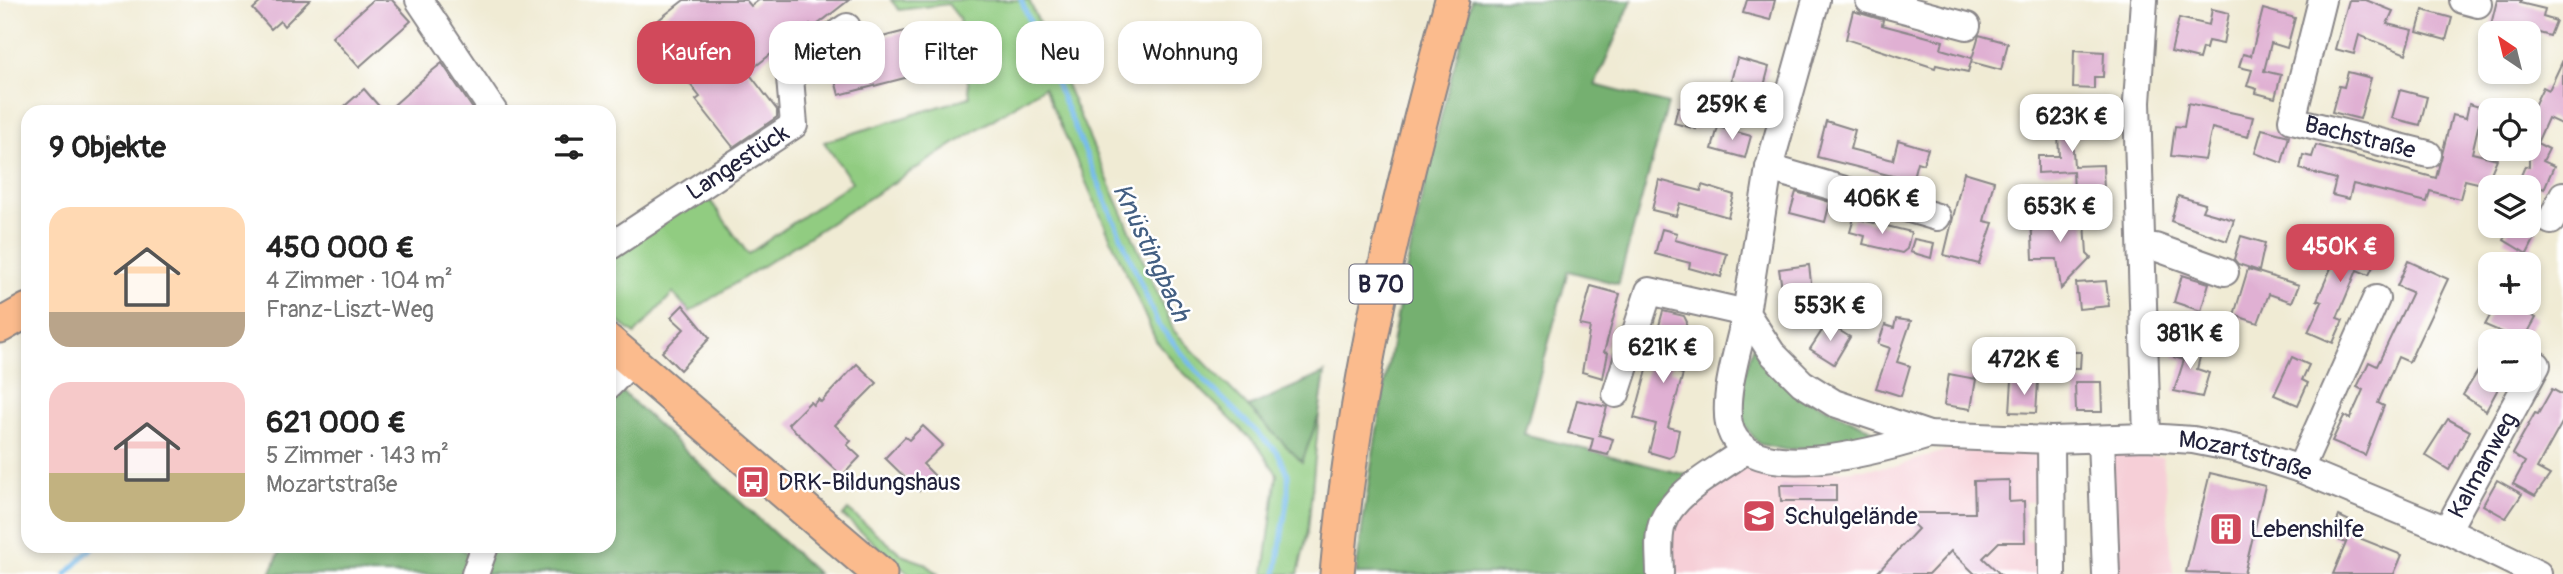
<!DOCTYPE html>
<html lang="de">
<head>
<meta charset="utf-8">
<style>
  :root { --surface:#fff; --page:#f2f2f2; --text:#222; --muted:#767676; --accent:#d1495b }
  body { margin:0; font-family:Pangolin,sans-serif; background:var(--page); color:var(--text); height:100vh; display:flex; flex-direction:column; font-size:26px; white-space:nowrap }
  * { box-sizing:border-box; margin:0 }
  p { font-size:23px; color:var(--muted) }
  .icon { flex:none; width:38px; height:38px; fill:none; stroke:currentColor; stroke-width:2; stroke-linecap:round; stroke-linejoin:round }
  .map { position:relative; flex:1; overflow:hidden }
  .panel { position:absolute; left:21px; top:105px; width:595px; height:448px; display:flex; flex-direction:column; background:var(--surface); border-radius:21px; box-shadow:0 4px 10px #0003 }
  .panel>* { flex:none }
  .hud { position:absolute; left:637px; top:21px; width:665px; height:63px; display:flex; gap:14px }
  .needle { width:46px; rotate:325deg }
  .buttons { position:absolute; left:2478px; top:21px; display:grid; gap:14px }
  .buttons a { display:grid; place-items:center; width:63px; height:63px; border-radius:14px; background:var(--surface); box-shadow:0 4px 10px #0003; font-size:35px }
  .price { position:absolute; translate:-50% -60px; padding:0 16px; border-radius:14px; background:#fff; color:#222; font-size:23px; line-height:46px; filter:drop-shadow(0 2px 4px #0008) }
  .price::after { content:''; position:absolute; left:50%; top:42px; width:21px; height:16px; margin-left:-10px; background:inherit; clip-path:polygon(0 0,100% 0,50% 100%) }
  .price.current { background:var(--accent); color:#fff }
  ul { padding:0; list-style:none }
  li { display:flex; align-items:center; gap:21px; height:175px; padding:0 28px }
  li span { display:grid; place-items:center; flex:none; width:196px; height:140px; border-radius:21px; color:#555 }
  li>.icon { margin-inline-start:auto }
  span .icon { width:84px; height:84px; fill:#fffc; stroke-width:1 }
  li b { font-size:30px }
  h2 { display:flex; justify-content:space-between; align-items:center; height:84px; padding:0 28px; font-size:30px }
  .chip { padding:0 24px; border-radius:21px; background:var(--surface); box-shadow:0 4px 10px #0003; font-size:24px; line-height:63px }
  .chip.current { background:var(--accent); color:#fff }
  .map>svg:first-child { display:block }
  .built { fill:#f6cfd7; fill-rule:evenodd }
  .green { fill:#91cc81; stroke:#5a775e; stroke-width:2 }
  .forest { fill:#74b06f; stroke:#4b6955; stroke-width:2 }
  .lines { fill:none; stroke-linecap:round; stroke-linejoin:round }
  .stream { stroke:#75bbec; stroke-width:5 }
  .building { fill:#e0b0d3 }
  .minor-casing { stroke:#898688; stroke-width:30 }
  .major-casing { stroke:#898688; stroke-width:37 }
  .minor { stroke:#fff; stroke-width:26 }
  .major { stroke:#fbbb8d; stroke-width:33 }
  .labels { text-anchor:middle; stroke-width:5; stroke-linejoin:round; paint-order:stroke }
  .shield { fill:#fff; stroke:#646476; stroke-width:2 }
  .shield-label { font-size:23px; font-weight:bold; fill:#22223b }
  .street-label { font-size:24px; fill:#22223b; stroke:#fff }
  .poi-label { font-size:24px; fill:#22223b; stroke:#fff; text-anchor:start }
  .water-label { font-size:26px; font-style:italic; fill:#435f82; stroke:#fff }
</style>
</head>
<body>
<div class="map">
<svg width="2563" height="574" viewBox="0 0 2563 574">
  <rect width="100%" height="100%" fill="#fff"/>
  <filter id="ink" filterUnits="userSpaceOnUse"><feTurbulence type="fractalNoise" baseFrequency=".0143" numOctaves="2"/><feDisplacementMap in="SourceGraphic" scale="14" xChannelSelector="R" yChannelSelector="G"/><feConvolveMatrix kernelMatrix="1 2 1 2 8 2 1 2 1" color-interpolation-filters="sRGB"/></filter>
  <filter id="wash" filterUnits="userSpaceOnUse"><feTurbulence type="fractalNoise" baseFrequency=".00686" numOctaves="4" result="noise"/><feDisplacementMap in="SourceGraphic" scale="28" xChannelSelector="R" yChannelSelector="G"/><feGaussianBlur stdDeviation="1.57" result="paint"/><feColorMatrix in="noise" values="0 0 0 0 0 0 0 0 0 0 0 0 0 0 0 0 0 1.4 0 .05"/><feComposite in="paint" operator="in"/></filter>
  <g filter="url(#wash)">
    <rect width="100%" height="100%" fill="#f0ebd4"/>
    <g class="built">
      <path d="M1947,450L2041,454L2040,574H1665L1676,513L1737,465L1759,474L1838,471L1898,466ZM1974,481H2009V502H2036L2037,541L1999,542L1971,570L1951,551L1942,561L1908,519L1915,512L1923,518L1936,513H1954L1968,517L1975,510Z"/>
      <polygon points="2111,453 2163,457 2173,574 2116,574"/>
    </g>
    <g class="green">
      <polygon points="891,0 1029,0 1174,331 1302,462 1319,415 1308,531 1298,574 1264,574 1277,474 1258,446 1182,371 1156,341 1044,87 690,312 673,293 635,334 609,315 609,257 703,190 748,254 852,182 824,142 970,97 959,18 948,4 899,10"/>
      <polygon points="848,510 904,556 924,563 938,574 909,574 843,516"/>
    </g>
    <g class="forest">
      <path d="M1472,0H1632L1595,85L1668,104L1618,284L1568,271L1524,434L1687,475L1655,574H1356C1381,379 1418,189 1472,0Z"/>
      <polygon points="1754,344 1798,394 1880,434 1878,441 1786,450 1759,444 1740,420 1742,382"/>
      <polygon points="1325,373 1319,415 1302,462 1248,407"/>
      <polygon points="617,387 818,574 482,574 493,546 609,546 609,394"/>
      <polygon points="282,546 458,546 474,558 469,574 270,574"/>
    </g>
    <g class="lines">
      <g class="stream">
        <polyline points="1021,0 1158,324 1205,381 1277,452 1288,474 1288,495 1276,574"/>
        <polyline points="66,574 94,546"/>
      </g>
    </g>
    <g id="blocks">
      <g class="building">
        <polygon points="263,0 310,0 284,26 280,21 271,29 253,9"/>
        <polygon points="373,0 392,0 411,21 359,67 332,37"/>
        <polygon points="684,0 746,0 751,6 759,0 849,0 813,28 810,24 748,72 777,110 777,117 733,147 696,100 700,97 647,29"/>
        <polygon points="1747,0 1775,0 1770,20 1743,13"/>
        <polygon points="2349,0 2366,0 2393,11 2387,24 2413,30 2406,54 2359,35 2354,54 2335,49"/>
        <polygon points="2497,0 2521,0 2520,3 2545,9 2543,17 2556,21 2550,36 2521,28 2520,33 2489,33"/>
        <polygon points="2212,9 2229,13 2223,44 2208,41 2206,49 2202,48 2199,59 2171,52 2179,18 2209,25"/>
        <polygon points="2263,9 2295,18 2287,48 2271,43 2264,71 2281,75 2275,98 2256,93 2257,89 2247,86 2252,70 2239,67 2243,54 2251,56"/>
        <polygon points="2423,10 2452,18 2446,40 2417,32"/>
        <polygon points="1853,11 1883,20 1882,25 1943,41 1941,49 1972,58 1971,62 1979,35 2008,43 2001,70 1971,62 1968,72 1936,65 1935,68 1846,39"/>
        <polygon points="917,28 928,72 839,95 829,58 848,46"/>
        <polygon points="2074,50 2104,52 2103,77 2094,77 2094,89 2073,88"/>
        <polygon points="1737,58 1769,67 1763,90 1731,81"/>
        <polygon points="2563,60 2563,125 2548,118 2537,143 2549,149 2543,161 2554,166 2544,189 2532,184 2529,192 2529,182 2520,178 2525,166 2529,167 2529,116 2543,87 2549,90"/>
        <polygon points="442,63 475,112 386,112 432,71"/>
        <polygon points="2348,72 2371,78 2360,119 2332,112 2339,86 2344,87"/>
        <polygon points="364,89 384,112 338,112"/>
        <polygon points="2400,90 2427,97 2420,125 2392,118"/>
        <polygon points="2188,103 2253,117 2248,137 2212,128 2205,160 2171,156 2175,126 2184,127"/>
        <polygon points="2469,104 2490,110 2490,126 2479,123 2472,153 2497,159 2486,185 2465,180 2460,199 2430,191 2427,202 2353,184 2349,199 2332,195 2336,179 2300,169 2303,155 2312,157 2316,145 2436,178 2452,115 2466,118"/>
        <polygon points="1678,107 1701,113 1696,129 1674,123"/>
        <polygon points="2082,108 2083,136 2072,136 2074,166 2103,165 2104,191 2074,192 2073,171 2038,173 2038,156 2059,156 2057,109"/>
        <polygon points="1826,121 1855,130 1850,149 1893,160 1898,140 1928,149 1923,164 1917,162 1912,181 1817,157"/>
        <polygon points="1718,127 1751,136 1745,158 1712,149"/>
        <polygon points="2262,129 2289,136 2282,163 2255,153"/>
        <polygon points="1964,172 1994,181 1984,221 1993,223 1979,264 1944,255"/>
        <polygon points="1659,180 1701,191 1702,185 1734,195 1728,217 1680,203 1676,216 1652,210"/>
        <polygon points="1796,192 1830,202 1825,222 1790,213"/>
        <polygon points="2178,196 2205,204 2202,211 2234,220 2227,241 2171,221"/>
        <polygon points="2060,213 2060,224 2085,222 2087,254 2091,258 2061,289 2057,259 2033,259 2031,214"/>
        <polygon points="1854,218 1911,232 1907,249 1902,253 1863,244 1865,236 1850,232"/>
        <polygon points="2511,226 2525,226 2538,232 2527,254 2504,240"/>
        <polygon points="1662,229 1677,233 1675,240 1727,254 1721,277 1689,268 1690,263 1655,254"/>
        <polygon points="2337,235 2380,252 2369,275 2357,270 2337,318 2343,320 2333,343 2308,332 2322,302 2317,300 2334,261 2327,257"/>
        <polygon points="2241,236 2265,243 2259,271 2238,264 2234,259"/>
        <polygon points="1914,239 1934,243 1931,258 1910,252"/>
        <polygon points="2408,261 2448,279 2409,362 2398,357 2378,403 2384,406 2365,455 2332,441 2344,416 2350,419 2363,390 2357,387 2369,362 2377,366 2412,292 2397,286"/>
        <polygon points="1809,265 1812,291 1783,295 1779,269"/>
        <polygon points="2248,269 2299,285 2292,302 2269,294 2258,323 2234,315"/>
        <polygon points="2182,275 2209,283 2201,311 2174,302"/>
        <polygon points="2106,281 2109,306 2079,309 2076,283"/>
        <polygon points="1591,286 1620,294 1604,352 1608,353 1603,378 1582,372 1590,327 1580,325"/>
        <polygon points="1834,297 1843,308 1830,318 1821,306"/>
        <polygon points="2497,303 2507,303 2536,318 2523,341 2485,325"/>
        <polygon points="683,305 710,338 680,370 662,352 684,329 671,317"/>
        <polygon points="1663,311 1684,316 1687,322 1670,370 1683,374 1668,427 1679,430 1674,455 1669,458 1649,452 1656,424 1634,418"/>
        <polygon points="1896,319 1911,321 1897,362 1910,366 1901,396 1876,388 1890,348 1878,344 1885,325 1894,328"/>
        <polygon points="1827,323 1850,337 1834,364 1810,349"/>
        <polygon points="2179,342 2202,349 2197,369 2209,373 2202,397 2174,391 2184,360 2174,357"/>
        <polygon points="2064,352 2081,352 2080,368 2064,368"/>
        <polygon points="2490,352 2490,380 2500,385 2486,411 2463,395"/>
        <polygon points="2292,357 2309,365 2302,380 2308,383 2298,405 2274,395"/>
        <polygon points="857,364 877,383 835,425 851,441 847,445 860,457 842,476 788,424 810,402 813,405 818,399 821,402"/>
        <polygon points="1949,374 1976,379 1971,409 1944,405"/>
        <polygon points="2012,380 2038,382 2036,413 2010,412"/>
        <polygon points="2075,382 2101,382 2102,412 2076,412"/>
        <polygon points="2552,389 2563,395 2563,421 2537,468 2550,475 2535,496 2513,484 2525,462 2512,454 2535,413 2538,414"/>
        <polygon points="1577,400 1607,407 1599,435 1613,439 1608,455 1590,451 1593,439 1568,433"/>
        <polygon points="2448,419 2470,431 2449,470 2425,455"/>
        <polygon points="923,426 943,445 923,464 935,476 919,491 885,458 905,437 909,440"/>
        <polygon points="2210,473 2265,486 2244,574 2186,572"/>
        <polygon points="2009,480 2009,502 2024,501 2025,542 1999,542 1983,558 2000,574 1975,574 1951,551 1929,574 1876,574 1918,529 1901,513 1975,513 1974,481"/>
        <polygon points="2497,480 2522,494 2506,518 2483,505"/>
        <polygon points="1780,485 1836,485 1836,501 1781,501"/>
        <polygon points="2339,516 2354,523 2349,534 2402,555 2394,574 2333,574 2348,538 2346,543 2331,537"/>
      </g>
    </g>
  </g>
  <g filter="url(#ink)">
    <use href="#blocks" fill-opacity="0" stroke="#898688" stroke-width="2"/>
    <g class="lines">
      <defs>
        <g id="minor">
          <polyline points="419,0 494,112"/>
          <path id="s1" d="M1816,0L1769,168L1746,313L1772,353L1802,383L1834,403L1929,435L2051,440L2147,437L2193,440L2239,449L2300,469L2447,530L2538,574"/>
          <polyline points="1869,0 1967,26"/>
          <polyline points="2144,0 2137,102 2147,437"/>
          <path id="s2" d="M2322,0L2292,120L2428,154"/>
          <polyline points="2463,0 2478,4"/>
          <polyline points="1769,168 1937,217"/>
          <polyline points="2551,221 2563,195"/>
          <path id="s3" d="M609,247L794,125L789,66L847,27"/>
          <polyline points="2142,247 2155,247 2225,272"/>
          <polyline points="609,385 633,360"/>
          <path d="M1616,394L1649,291L1746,313C1740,344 1723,393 1729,424C1742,491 1887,448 1929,435"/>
          <polyline points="2101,439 2106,574"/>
          <polyline points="2051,440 2052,574"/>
          <polyline points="2300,469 2376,299"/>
          <path id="s4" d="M2447,530L2537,365"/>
          <polyline points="475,574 485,546"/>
          <path d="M1660,574C1660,558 1657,540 1662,524C1673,492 1718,471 1744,451"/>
        </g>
        <g id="major">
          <polyline points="0,326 28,310"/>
          <polyline points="609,342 880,574"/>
          <path d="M1337,574C1354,379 1401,189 1452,0"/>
        </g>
      </defs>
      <use href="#minor" class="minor-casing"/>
      <use href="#major" class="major-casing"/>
      <use href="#minor" class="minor"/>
      <use href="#major" class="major"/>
    </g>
  </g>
  <defs>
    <symbol id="bus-square" viewBox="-11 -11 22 22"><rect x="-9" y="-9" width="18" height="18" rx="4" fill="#d1495b" stroke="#fff"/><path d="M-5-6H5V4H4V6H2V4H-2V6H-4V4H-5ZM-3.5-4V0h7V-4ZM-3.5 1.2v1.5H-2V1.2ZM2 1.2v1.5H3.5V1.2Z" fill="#fff"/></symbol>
    <symbol id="school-square" viewBox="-11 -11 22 22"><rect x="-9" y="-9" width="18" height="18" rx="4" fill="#d1495b" stroke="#fff"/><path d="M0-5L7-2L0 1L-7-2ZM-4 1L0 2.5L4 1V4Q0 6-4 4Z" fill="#fff"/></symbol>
    <symbol id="building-square" viewBox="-11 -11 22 22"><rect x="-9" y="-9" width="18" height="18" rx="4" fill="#d1495b" stroke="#fff"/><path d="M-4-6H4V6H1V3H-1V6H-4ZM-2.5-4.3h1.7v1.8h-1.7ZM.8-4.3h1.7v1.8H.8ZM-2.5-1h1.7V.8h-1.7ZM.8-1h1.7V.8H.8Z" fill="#fff"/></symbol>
  </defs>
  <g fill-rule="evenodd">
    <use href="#bus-square" x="734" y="463" width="38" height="38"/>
    <use href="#school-square" x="1740" y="497" width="38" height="38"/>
    <use href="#building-square" x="2207" y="510" width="38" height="38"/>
  </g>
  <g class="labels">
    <rect class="shield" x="1349.5" y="264.5" width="63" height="39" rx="5"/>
    <g class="shield-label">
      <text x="1381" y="292">B 70</text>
    </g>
    <g class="street-label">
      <text dy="8" stroke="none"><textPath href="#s2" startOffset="194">Bachstraße</textPath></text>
      <text dy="8" stroke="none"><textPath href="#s3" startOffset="154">Langestück</textPath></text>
      <text dy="8" stroke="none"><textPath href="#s1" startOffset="868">Mozartstraße</textPath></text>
      <text dy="8" stroke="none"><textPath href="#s4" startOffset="74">Kalmanweg</textPath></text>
    </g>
    <g class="poi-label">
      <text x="778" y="490">DRK-Bildungshaus</text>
      <text x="1784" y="524">Schulgelände</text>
      <text x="2250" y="537">Lebenshilfe</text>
    </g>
    <g class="water-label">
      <text transform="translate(1152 252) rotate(65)" y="9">Knüstingbach</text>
    </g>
  </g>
</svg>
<div class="buttons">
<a><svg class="needle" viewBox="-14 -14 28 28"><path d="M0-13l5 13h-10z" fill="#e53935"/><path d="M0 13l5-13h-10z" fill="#767676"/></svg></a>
<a><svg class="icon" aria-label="locate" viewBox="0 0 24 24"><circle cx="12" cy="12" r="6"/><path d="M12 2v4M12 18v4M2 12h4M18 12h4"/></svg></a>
<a><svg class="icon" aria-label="layers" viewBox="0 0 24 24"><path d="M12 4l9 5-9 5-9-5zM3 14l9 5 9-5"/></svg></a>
<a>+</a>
<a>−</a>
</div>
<b class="price" style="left:1732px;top:142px">259K €</b>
<b class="price" style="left:2072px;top:154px">623K €</b>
<b class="price" style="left:1882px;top:236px">406K €</b>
<b class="price" style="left:2060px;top:244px">653K €</b>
<b class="price current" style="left:2340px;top:284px">450K €</b>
<b class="price" style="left:1830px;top:343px">553K €</b>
<b class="price" style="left:2190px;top:371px">381K €</b>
<b class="price" style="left:1663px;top:385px">621K €</b>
<b class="price" style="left:2024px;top:397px">472K €</b>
<div class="hud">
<a class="chip current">Kaufen</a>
<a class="chip">Mieten</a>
<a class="chip">Filter</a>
<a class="chip">Neu</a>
<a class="chip">Wohnung</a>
</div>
<section class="panel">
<h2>9 Objekte<svg class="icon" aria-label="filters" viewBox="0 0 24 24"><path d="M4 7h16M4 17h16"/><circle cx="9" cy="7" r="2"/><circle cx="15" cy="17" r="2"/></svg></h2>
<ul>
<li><span style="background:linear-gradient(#ffd9b3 75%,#b9a48a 0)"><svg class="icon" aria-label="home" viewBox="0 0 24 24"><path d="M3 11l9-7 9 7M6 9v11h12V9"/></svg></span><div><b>450 000 €</b><p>4 Zimmer · 104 m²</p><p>Franz-Liszt-Weg</p></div></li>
<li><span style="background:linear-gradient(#f6c9c9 65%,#c2b280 0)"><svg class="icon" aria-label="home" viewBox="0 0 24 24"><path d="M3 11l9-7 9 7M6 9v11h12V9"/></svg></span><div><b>621 000 €</b><p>5 Zimmer · 143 m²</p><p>Mozartstraße</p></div></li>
</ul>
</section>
</div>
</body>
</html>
